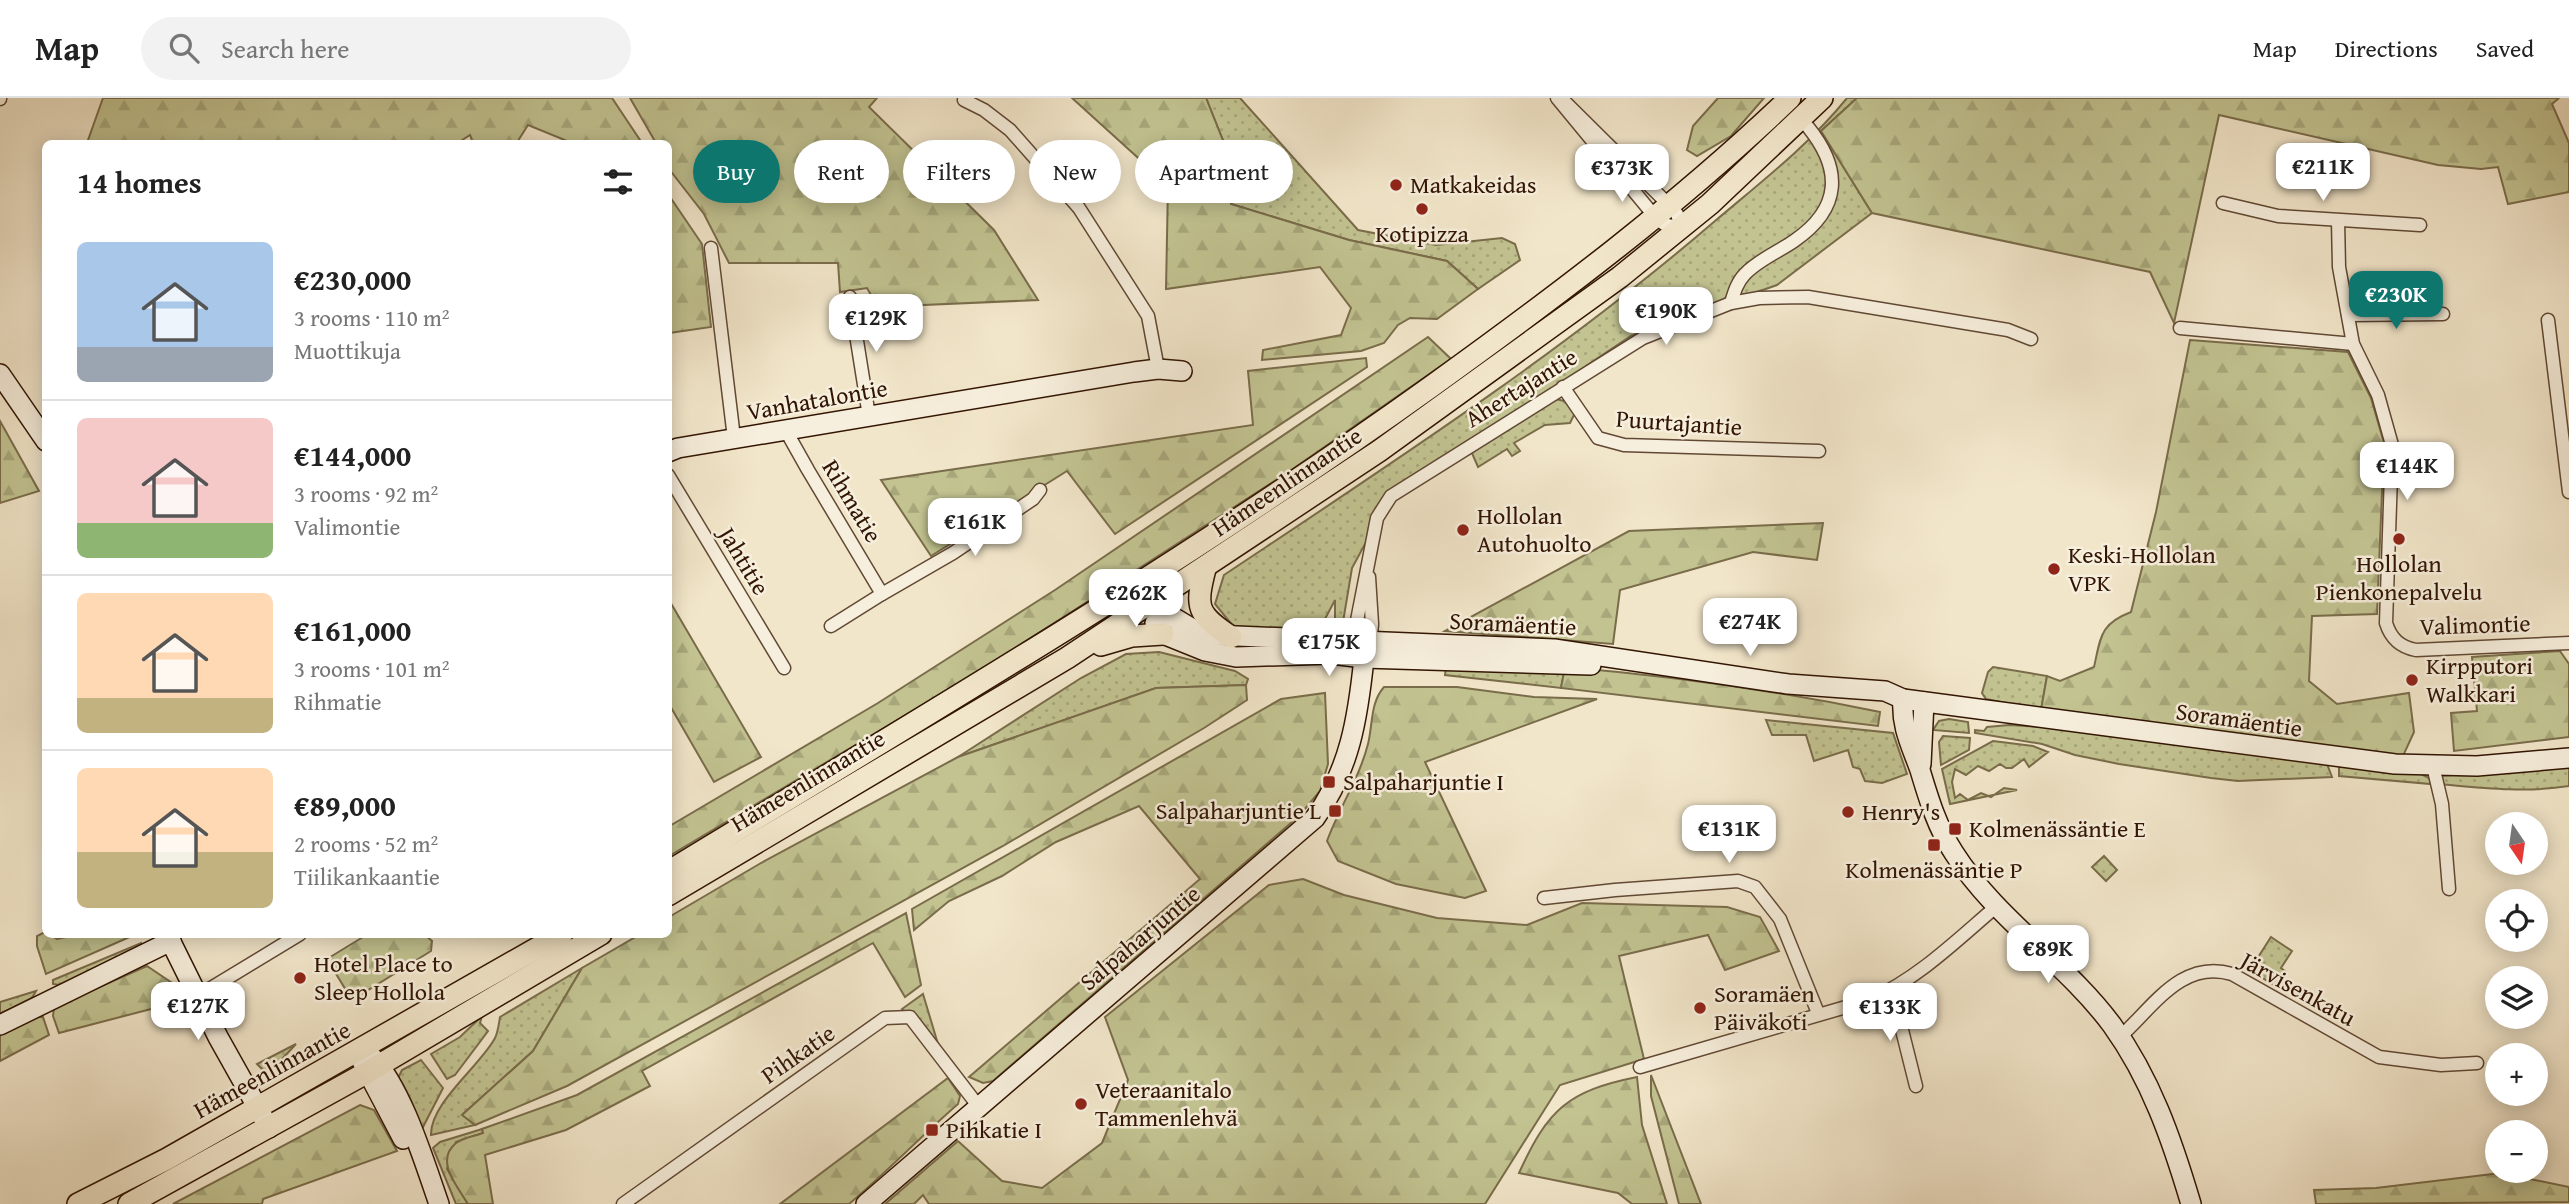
<!DOCTYPE html>
<html lang="en">
<head>
<meta charset="utf-8">
<style>
  :root { --surface:#fff; --page:#f2f2f2; --text:#222; --muted:#767676; --line:#e0e0e0; --accent:#0f766e }
  body { margin:0; font-family:"Gentium Book Plus",serif; background:var(--page); color:var(--text); height:100vh; display:flex; flex-direction:column; font-size:26px; white-space:nowrap }
  * { box-sizing:border-box; margin:0 }
  p { font-size:23px; color:var(--muted) }
  .icon { flex:none; width:38px; height:38px; fill:none; stroke:currentColor; stroke-width:2; stroke-linecap:round; stroke-linejoin:round }
  .map { position:relative; flex:1; overflow:hidden }
  .panel { position:absolute; left:42px; top:42px; width:630px; height:798px; display:flex; flex-direction:column; background:var(--surface); border-radius:10px; box-shadow:0 4px 18px #0003 }
  .panel>* { flex:none }
  .guide { position:absolute; left:693px; top:42px; width:665px; height:63px; display:flex; gap:14px }
  .needle { width:46px; rotate:167deg }
  .buttons { position:absolute; left:2485px; top:714px; display:grid; gap:14px }
  .buttons a { display:grid; place-items:center; width:63px; height:63px; border-radius:50%; background:var(--surface); box-shadow:0 4px 18px #0003; font-size:35px }
  .price { position:absolute; translate:-50% -60px; padding:0 16px; border-radius:14px; background:#fff; color:#222; font-size:23px; line-height:46px; filter:drop-shadow(0 2px 4px #0008) }
  .price::after { content:''; position:absolute; left:50%; top:42px; width:21px; height:16px; margin-left:-10px; background:inherit; clip-path:polygon(0 0,100% 0,50% 100%) }
  .price.current { background:var(--accent); color:#fff }
  ul { padding:0; list-style:none }
  li { display:flex; align-items:center; gap:21px; height:175px; padding:0 35px }
  li+li { border-top:2px solid var(--line) }
  li span { display:grid; place-items:center; flex:none; width:196px; height:140px; border-radius:10px; color:#555 }
  li>.icon { margin-inline-start:auto }
  span .icon { width:84px; height:84px; fill:#fffc; stroke-width:1 }
  li b { font-size:30px }
  h2 { display:flex; justify-content:space-between; align-items:center; height:84px; padding:0 35px; font-size:30px }
  .tag { padding:0 24px; border-radius:32px; background:var(--surface); box-shadow:0 4px 18px #0003; font-size:24px; line-height:63px }
  .tag.current { background:var(--accent); color:#fff }
  header { display:flex; align-items:center; gap:42px; box-sizing:border-box; height:98px; padding:0 35px; background:var(--surface); border-bottom:2px solid var(--line) }
  header strong { font-size:33px }
  nav { display:flex; gap:38px; margin-inline-start:auto; font-size:24px }
  .search { width:490px; height:63px; background:var(--page); display:flex; align-items:center; gap:18px; box-sizing:border-box; padding:0 24px; border-radius:38px; color:var(--muted); font-size:26px }
  .map>svg:first-child { display:block }
  .grass { fill:url(#grass-dots); stroke:#7a6c4a; stroke-width:2 }
  .forest { fill:url(#forest-firs); stroke:#7a6c4a; stroke-width:2 }
  .lines { fill:none; stroke-linecap:round; stroke-linejoin:round }
  .street-casing { stroke:#614834; stroke-width:15 }
  .secondary-casing { stroke:#311402; stroke-width:22 }
  .primary-casing { stroke:#311402; stroke-width:24 }
  .street { stroke:#f7efdd; stroke-width:12 }
  .secondary { stroke:#f7efdd; stroke-width:19 }
  .primary { stroke:#f2e6ca; stroke-width:21 }
  .poi-dot { fill:#8f2418; stroke:#f7efdd; stroke-width:2.5 }
  .labels { text-anchor:middle; stroke-width:5; stroke-linejoin:round; paint-order:stroke }
  .poi-label { font-size:24px; fill:#311402; stroke:#f7efdd; text-anchor:start }
  .street-label { font-size:24px; fill:#311402; stroke:#f7efdd }
</style>
</head>
<body>
<header>
<strong>Map</strong>
<div class="search"><svg class="icon" aria-label="search" viewBox="0 0 24 24"><circle cx="10" cy="10" r="6"/><path d="M15 15l6 6"/></svg>Search here</div>
<nav><a>Map</a><a>Directions</a><a>Saved</a></nav>
</header>
<div class="map">
<svg width="2569" height="1106" viewBox="0 0 2569 1106">
  <defs>
    <pattern id="grass-dots" width="8" height="8" patternUnits="userSpaceOnUse" patternTransform="scale(1.75)"><rect width="8" height="8" fill="#c2c391"/><path d="M2 2h.1M6 6h.1" fill="none" stroke="#a7a77b" stroke-width="1.8" stroke-linecap="round"/></pattern>
    <pattern id="forest-firs" width="22" height="20" patternUnits="userSpaceOnUse" patternTransform="scale(1.75)"><rect width="22" height="20" fill="#c2c391"/><path d="M5 1l3.5 6h-7zM16 11l3.5 6h-7z" fill="#a7a77b"/></pattern>
  </defs>
  <rect width="100%" height="100%" fill="#f2e6ca"/>
  <filter id="stains"><feTurbulence type="fractalNoise" baseFrequency=".00286" numOctaves="4"/><feColorMatrix values="0 0 0 0 .2 0 0 0 0 .09 0 0 0 0 .02 0 0 0 .5 -.17"/></filter>
  <radialGradient id="worn" r=".72"><stop offset=".6" stop-color="#630" stop-opacity="0"/><stop offset="1" stop-color="#630" stop-opacity=".3"/></radialGradient>
  <g class="grass">
    <polygon points="1206,0 1240,0 1358,132 1436,147 1502,140 1515,146 1520,162 1478,191 1447,163 1349,142 1231,106 1230,60"/>
    <path d="M1847,0H1857L1821,33L1872,115L1777,187L1631,238L1391,398L1352,470L1343,524L1335,522V502L1315,540L1242,539L1215,506L1224,477C1392,365 1563,254 1715,123C1761,84 1809,47 1847,0Z"/>
    <polygon points="1556,301 1568,304 1576,313 1570,325 1545,327 1514,345 1520,353 1512,358 1507,351 1478,369 1471,353"/>
    <polygon points="1159,554 1235,573 1248,581 1246,587 1156,590 958,659 1081,580 1126,556"/>
    <polygon points="1446,569 1565,569 1561,590 1445,577"/>
    <polygon points="1993,569 2047,578 2041,612 1986,601 1982,595 1988,574"/>
    <polygon points="1949,621 1968,624 1969,635 1933,632 1939,623"/>
    <polygon points="1766,622 1893,635 1907,676 1882,685 1865,683 1860,671 1853,669 1848,652 1814,663 1806,637 1772,637"/>
    <polygon points="2009,627 2043,629 2327,666 2332,679 2238,683 2211,680 2119,666 2075,657 2042,646 1975,635 1975,632 1984,633 1987,629"/>
    <polygon points="1943,638 1970,640 1969,652 1941,667 1939,644"/>
    <polygon points="1993,643 2033,648 2048,654 2029,669 2024,661 2012,670 2006,670 2000,666 1989,673 1978,668 1966,677 1955,671 1952,684 1955,700 1960,696 1968,702 1981,695 1991,699 2004,690 2017,692 1950,706 1942,671"/>
    <polygon points="2339,668 2419,675 2429,680 2431,686 2339,678"/>
    <path d="M2569,669V688C2526,695 2483,690 2440,686L2439,678Z"/>
    <polygon points="2104,758 2117,772 2106,783 2092,769"/>
    <polygon points="2271,839 2292,853 2281,870 2286,874 2277,889 2250,872"/>
    <polygon points="141,845 142,849 59,887 53,886 53,882"/>
    <path d="M582,870L533,953L463,1016L475,1027L431,1037C430,1005 481,967 495,940C498,934 499,925 500,919Z"/>
    <polygon points="36,893 32,900 0,916 0,904"/>
    <polygon points="923,896 938,946 902,911"/>
    <polygon points="482,918 480,925 488,933 455,977 447,981 431,956 460,939"/>
    <polygon points="296,946 270,974 264,973 257,966"/>
    <polygon points="421,962 443,990 422,1031 398,980 402,972"/>
    <polygon points="482,1031 483,1035 456,1044 447,1071 468,1106 456,1106 433,1050 440,1044"/>
  </g>
  <g class="forest">
    <polygon points="103,0 612,0 642,45 572,45 528,27 516,46 473,45 470,37 456,46 87,45"/>
    <polygon points="630,0 877,0 869,9 994,132 1038,202 878,209 867,190 840,194 838,165 729,165 704,116 669,71 668,46 656,45"/>
    <polygon points="1072,0 1206,0 1230,60 1231,106 1349,142 1447,163 1478,191 1437,221 1410,220 1398,227 1384,245 1361,253 1262,262 1263,252 1341,237 1351,210 1320,169 1166,191 1168,87"/>
    <polygon points="1718,0 1764,0 1731,38 1697,58 1687,52 1693,28"/>
    <polygon points="1857,0 2559,0 2552,6 2569,45 2569,94 2508,106 2498,69 2481,71 2438,67 2219,17 2174,225 2150,174 1872,115 1821,33"/>
    <polygon points="668,96 702,146 711,229 669,235"/>
    <polygon points="1428,239 1451,261 1287,375 983,571 669,758 668,729 878,605 1055,492"/>
    <path d="M2190,242L2348,254L2371,300L2384,345L2377,516L2312,518L2309,583L2337,606L2409,595L2414,634L2403,658L2041,612L2047,578L2060,583L2094,569C2101,538 2100,526 2131,514L2156,414Z"/>
    <polygon points="1366,260 1367,269 1115,436 1067,373 931,458 881,382 1253,327 1248,273"/>
    <polygon points="0,323 39,393 0,405"/>
    <polygon points="1823,425 1817,462 1753,454 1620,492 1613,546 1445,533 1629,433"/>
    <polygon points="669,502 761,659 714,684 669,606"/>
    <polygon points="2560,553 2569,566 2569,639 2454,653 2451,615 2477,613 2472,559"/>
    <path d="M1565,569C1671,578 1775,592 1880,614L1878,628L1561,590Z"/>
    <polygon points="1246,587 1247,602 1204,630 1003,748 567,988 475,1027 462,1017 533,953 582,870 639,837 668,836 669,819 761,765 958,659 1156,590"/>
    <path d="M1384,589H1457L1534,599L1597,601L1425,664L1486,793L1465,800L1396,786L1338,763L1327,743C1339,710 1359,681 1368,646C1373,626 1370,605 1384,589Z"/>
    <polygon points="1325,595 1328,666 1320,693 1299,718 993,983 983,985 969,979 1200,781 1139,708 1056,744 1002,778 949,803 914,832 912,811 1281,601"/>
    <polygon points="1303,781 1344,797 1437,820 1527,827 1582,805 1727,809 1760,819 1779,853 1725,872 1708,837 1619,858 1644,961 1560,987 1485,1106 929,1106 923,1097 914,1106 885,1106 958,1043 1002,1083 1042,1090 1102,1045 1128,982 1105,919 1269,787"/>
    <path d="M906,815L921,887L905,899L873,845L642,973L650,988L566,1032L485,1057L493,1106H468C458,1089 434,1063 456,1045C462,1040 475,1038 483,1035L482,1031L577,997Z"/>
    <polygon points="45,834 57,841 75,837 134,837 46,876 37,848 37,838"/>
    <polygon points="362,837 425,837 432,843 431,853 352,902 327,861 363,839"/>
    <polygon points="147,868 172,885 181,910 168,915 151,911 59,935 53,918 54,909"/>
    <polygon points="34,919 43,919 49,937 0,963 0,937"/>
    <polygon points="1651,977 1701,1106 1679,1106 1651,998"/>
    <path d="M1637,979L1642,1027L1667,1106H1632L1618,1095L1519,1075C1548,1011 1568,993 1637,979Z"/>
    <path d="M948,980L960,998L958,1006C920,1039 887,1074 849,1106H780Z"/>
    <polygon points="360,1007 374,1012 397,1053 263,1101 262,1106 173,1106"/>
    <polygon points="2501,1075 2569,1089 2569,1104 2316,1106 2314,1092 2376,1090"/>
  </g>
  <g class="lines">
    <defs>
      <g id="street">
        <polyline points="1557,0 1656,120 1664,126 1681,130 1677,116 1670,108 1561,0"/>
        <polyline points="0,1 0,0"/>
        <polyline points="964,2 984,12 1010,32 1079,110 1148,218 1158,271"/>
        <polyline points="2223,105 2278,118 2420,127"/>
        <path d="M2338,123L2339,169L2353,246L2378,297L2392,347L2386,525C2391,541 2400,549 2416,552L2569,545"/>
        <polyline points="711,150 734,340"/>
        <polyline points="850,199 869,318"/>
        <path d="M1731,205C1734,195 1737,184 1745,176C1758,162 1778,154 1794,143C1842,110 1842,71 1808,29"/>
        <polyline points="2348,217 2443,216"/>
        <polyline points="2548,222 2569,394"/>
        <polyline points="2180,230 2353,246"/>
        <polyline points="1563,289 1598,340 1624,347 1819,353"/>
        <polyline points="789,331 790,340 808,372 882,496 831,528"/>
        <polyline points="668,377 784,570"/>
        <polyline points="1369,479 1372,526 1370,548"/>
        <polyline points="882,496 953,455 1033,401 1040,392"/>
        <polyline points="1353,543 1377,420 1391,398 1643,240 1731,205 1759,200 1808,199 2008,232 2031,241"/>
        <polyline points="2433,668 2442,706 2449,791"/>
        <polyline points="1544,800 1615,792 1738,783 1755,789 1780,821 1818,915"/>
        <polyline points="1892,892 1916,988"/>
        <polyline points="198,898 300,836"/>
        <path d="M2120,939C2154,908 2182,861 2232,876L2379,959L2441,967L2477,965"/>
        <path d="M1640,969L1870,902C1919,880 1958,841 1998,807"/>
        <polyline points="623,1106 885,920 910,919 979,1009"/>
      </g>
      <g id="secondary">
        <polyline points="0,276 46,343"/>
        <polyline points="668,354 678,350 1134,274 1158,271 1182,273"/>
        <polyline points="1151,506 1196,533 1213,537 1554,551 1788,586 1885,593 1903,601 2395,666 2477,668 2569,660"/>
        <polyline points="1155,525 1163,536 1205,553 1236,559 1331,556 1364,560 1591,567"/>
        <path d="M1903,601C1901,629 1911,647 1920,672C1929,702 1937,729 1954,755C1996,821 2066,865 2112,927C2151,981 2172,1042 2191,1106"/>
        <polyline points="1921,666 1924,604"/>
        <polyline points="167,836 218,939 269,1030"/>
        <polyline points="0,927 171,843"/>
        <path d="M357,955L371,958C402,990 424,1063 439,1106"/>
        <polyline points="362,963 403,1041"/>
        <path d="M866,1106L1315,720C1350,671 1358,619 1364,560"/>
      </g>
      <g id="primary">
        <path d="M1205,471C1195,510 1197,516 1231,539"/>
        <polyline points="1101,547 1132,538 1163,536"/>
        <path d="M668,774C926,617 1187,464 1432,288C1557,198 1678,107 1790,0"/>
        <polyline points="668,797 1067,560 1379,353 1620,179 1710,106 1822,0"/>
        <polyline points="78,1106 167,1061 562,836"/>
        <polyline points="129,1106 366,975 601,836"/>
      </g>
    </defs>
    <use href="#street" class="street-casing"/>
    <use href="#secondary" class="secondary-casing"/>
    <use href="#primary" class="primary-casing"/>
    <use href="#street" class="street"/>
    <use href="#secondary" class="secondary"/>
    <use href="#primary" class="primary"/>
  </g>
  <g class="poi-dot">
    <circle cx="1396" cy="87" r="7"/>
    <circle cx="1422" cy="111" r="7"/>
    <circle cx="1463" cy="432" r="7"/>
    <circle cx="2399" cy="441" r="7"/>
    <circle cx="2054" cy="471" r="7"/>
    <circle cx="2412" cy="582" r="7"/>
    <rect x="1322" y="677" width="14" height="14" rx="3.5"/>
    <rect x="1328" y="706" width="14" height="14" rx="3.5"/>
    <circle cx="1848" cy="714" r="7"/>
    <rect x="1948" y="724" width="14" height="14" rx="3.5"/>
    <rect x="1927" y="740" width="14" height="14" rx="3.5"/>
    <circle cx="300" cy="880" r="7"/>
    <circle cx="1700" cy="910" r="7"/>
    <circle cx="1081" cy="1006" r="7"/>
    <rect x="925" y="1025" width="14" height="14" rx="3.5"/>
  </g>
  <g class="labels">
    <g class="poi-label">
      <text x="1410" y="95">Matkakeidas</text>
      <text x="1422" y="144" text-anchor="middle">Kotipizza</text>
      <text x="1477" y="426">Hollolan<tspan x="1477" dy="28">Autohuolto</tspan></text>
      <text x="2068" y="465">Keski-Hollolan<tspan x="2068" dy="28">VPK</tspan></text>
      <text x="2399" y="474" text-anchor="middle">Hollolan<tspan x="2399" dy="28">Pienkonepalvelu</tspan></text>
      <text x="2426" y="576">Kirpputori<tspan x="2426" dy="28">Walkkari</tspan></text>
      <text x="1343" y="692">Salpaharjuntie I</text>
      <text x="1321" y="721" text-anchor="end">Salpaharjuntie L</text>
      <text x="1862" y="722">Henry's</text>
      <text x="1969" y="739">Kolmenässäntie E</text>
      <text x="1934" y="780" text-anchor="middle">Kolmenässäntie P</text>
      <text x="314" y="874">Hotel Place to<tspan x="314" dy="28">Sleep Hollola</tspan></text>
      <text x="1714" y="904">Soramäen<tspan x="1714" dy="28">Päiväkoti</tspan></text>
      <text x="1095" y="1000">Veteraanitalo<tspan x="1095" dy="28">Tammenlehvä</tspan></text>
      <text x="946" y="1040">Pihkatie I</text>
    </g>
    <g class="street-label">
      <text transform="translate(1521 290) rotate(-32)" y="8">Ahertajantie</text>
      <text transform="translate(817 302) rotate(-10)" y="8">Vanhatalontie</text>
      <text transform="translate(1679 325) rotate(4)" y="8">Puurtajantie</text>
      <text transform="translate(1287 384) rotate(-34)" y="8">Hämeenlinnantie</text>
      <text transform="translate(852 403) rotate(59)" y="8">Rihmatie</text>
      <text transform="translate(744 463) rotate(59)" y="8">Jahtitie</text>
      <text transform="translate(1513 526) rotate(3)" y="8">Soramäentie</text>
      <text transform="translate(2475 527) rotate(-2)" y="8">Valimontie</text>
      <text transform="translate(2239 622) rotate(8)" y="8">Soramäentie</text>
      <text transform="translate(808 683) rotate(-31)" y="8">Hämeenlinnantie</text>
      <text transform="translate(1140 840) rotate(-40)" y="8">Salpaharjuntie</text>
      <text transform="translate(2298 891) rotate(29)" y="8">Järvisenkatu</text>
      <text transform="translate(798 956) rotate(-35)" y="8">Pihkatie</text>
      <text transform="translate(272 972) rotate(-29)" y="8">Hämeenlinnantie</text>
    </g>
  </g>
  <rect width="100%" height="100%" filter="url(#stains)"/>
  <rect width="100%" height="100%" fill="url(#worn)"/>
</svg>
<div class="buttons">
<a><svg class="needle" viewBox="-14 -14 28 28"><path d="M0-13l5 13h-10z" fill="#e53935"/><path d="M0 13l5-13h-10z" fill="#767676"/></svg></a>
<a><svg class="icon" aria-label="locate" viewBox="0 0 24 24"><circle cx="12" cy="12" r="6"/><path d="M12 2v4M12 18v4M2 12h4M18 12h4"/></svg></a>
<a><svg class="icon" aria-label="layers" viewBox="0 0 24 24"><path d="M12 4l9 5-9 5-9-5zM3 14l9 5 9-5"/></svg></a>
<a>+</a>
<a>−</a>
</div>
<b class="price" style="left:2323px;top:105px">€211K</b>
<b class="price" style="left:1622px;top:106px">€373K</b>
<b class="price current" style="left:2396px;top:233px">€230K</b>
<b class="price" style="left:1666px;top:249px">€190K</b>
<b class="price" style="left:876px;top:256px">€129K</b>
<b class="price" style="left:2407px;top:404px">€144K</b>
<b class="price" style="left:975px;top:460px">€161K</b>
<b class="price" style="left:1136px;top:531px">€262K</b>
<b class="price" style="left:1750px;top:560px">€274K</b>
<b class="price" style="left:1329px;top:580px">€175K</b>
<b class="price" style="left:1729px;top:767px">€131K</b>
<b class="price" style="left:2048px;top:887px">€89K</b>
<b class="price" style="left:198px;top:944px">€127K</b>
<b class="price" style="left:1890px;top:945px">€133K</b>
<div class="guide">
<a class="tag current">Buy</a>
<a class="tag">Rent</a>
<a class="tag">Filters</a>
<a class="tag">New</a>
<a class="tag">Apartment</a>
</div>
<section class="panel">
<h2>14 homes<svg class="icon" aria-label="filters" viewBox="0 0 24 24"><path d="M4 7h16M4 17h16"/><circle cx="9" cy="7" r="2"/><circle cx="15" cy="17" r="2"/></svg></h2>
<ul>
<li><span style="background:linear-gradient(#a9c7e8 75%,#9aa5b1 0)"><svg class="icon" aria-label="home" viewBox="0 0 24 24"><path d="M3 11l9-7 9 7M6 9v11h12V9"/></svg></span><div><b>€230,000</b><p>3 rooms · 110 m²</p><p>Muottikuja</p></div></li>
<li><span style="background:linear-gradient(#f6c9c9 75%,#8fb573 0)"><svg class="icon" aria-label="home" viewBox="0 0 24 24"><path d="M3 11l9-7 9 7M6 9v11h12V9"/></svg></span><div><b>€144,000</b><p>3 rooms · 92 m²</p><p>Valimontie</p></div></li>
<li><span style="background:linear-gradient(#ffd9b3 75%,#c2b280 0)"><svg class="icon" aria-label="home" viewBox="0 0 24 24"><path d="M3 11l9-7 9 7M6 9v11h12V9"/></svg></span><div><b>€161,000</b><p>3 rooms · 101 m²</p><p>Rihmatie</p></div></li>
<li><span style="background:linear-gradient(#ffd9b3 60%,#c2b280 0)"><svg class="icon" aria-label="home" viewBox="0 0 24 24"><path d="M3 11l9-7 9 7M6 9v11h12V9"/></svg></span><div><b>€89,000</b><p>2 rooms · 52 m²</p><p>Tiilikankaantie</p></div></li>
</ul>
</section>
</div>
</body>
</html>
